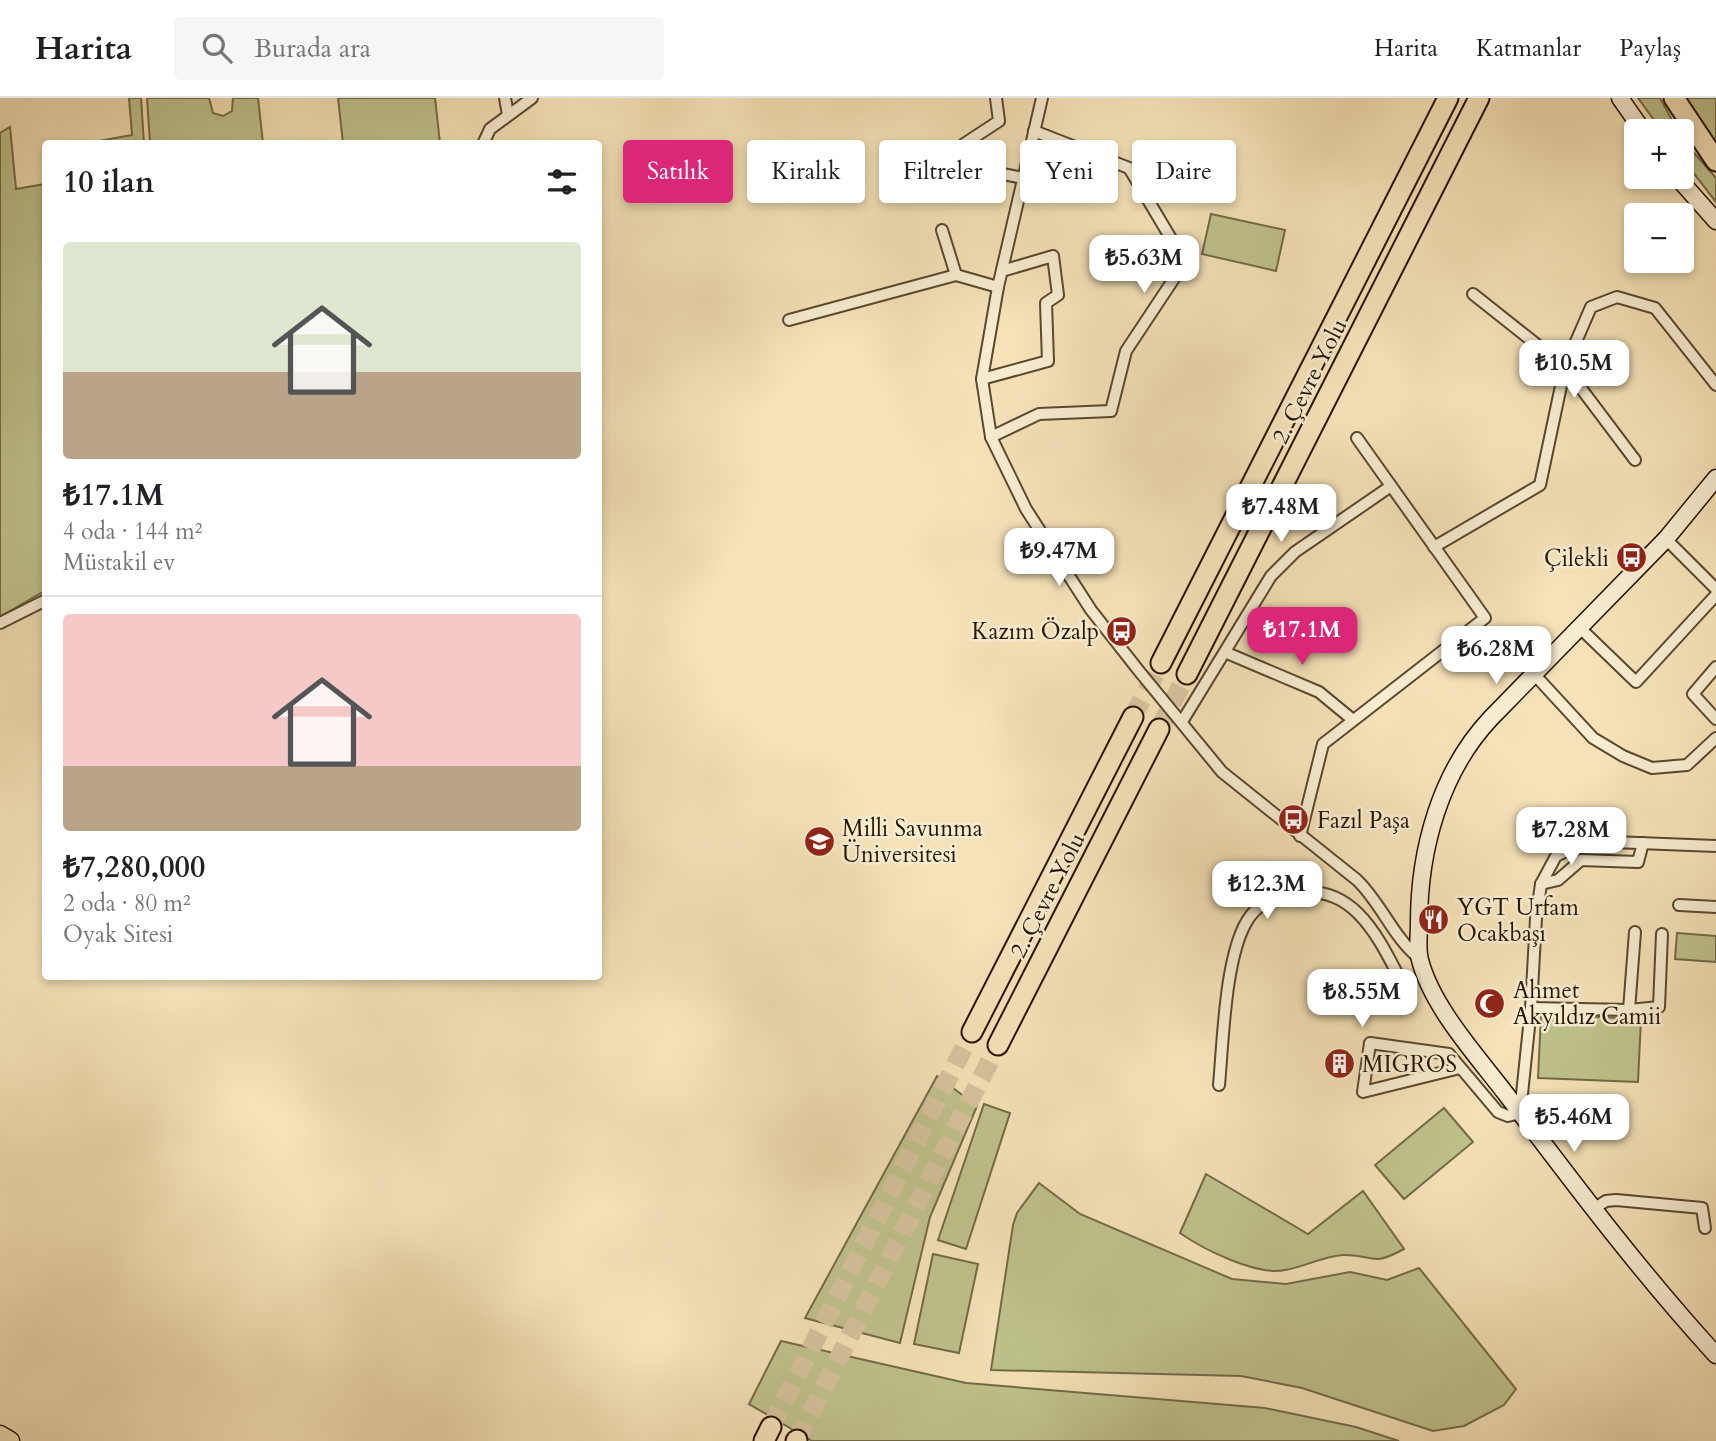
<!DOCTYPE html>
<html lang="tr">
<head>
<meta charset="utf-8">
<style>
  :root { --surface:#fff; --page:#f6f6f6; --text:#202124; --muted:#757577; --line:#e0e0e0; --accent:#db2777 }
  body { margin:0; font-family:Cardo,serif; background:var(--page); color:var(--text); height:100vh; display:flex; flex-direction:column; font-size:26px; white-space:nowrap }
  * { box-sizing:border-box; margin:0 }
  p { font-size:23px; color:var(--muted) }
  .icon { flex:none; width:38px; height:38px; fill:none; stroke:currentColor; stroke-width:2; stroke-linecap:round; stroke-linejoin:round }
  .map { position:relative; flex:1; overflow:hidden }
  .panel { position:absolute; left:42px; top:42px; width:560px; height:840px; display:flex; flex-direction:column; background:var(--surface); border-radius:7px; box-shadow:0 4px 10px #0003 }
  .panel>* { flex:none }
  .guide { position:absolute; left:623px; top:42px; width:665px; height:63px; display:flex; gap:14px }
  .fabs { position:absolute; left:1624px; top:21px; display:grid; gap:14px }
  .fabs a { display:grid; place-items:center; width:70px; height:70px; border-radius:7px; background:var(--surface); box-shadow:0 4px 10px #0003; font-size:35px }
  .price { position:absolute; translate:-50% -60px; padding:0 16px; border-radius:14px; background:#fff; color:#222; font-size:23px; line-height:46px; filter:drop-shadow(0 2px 4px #0008) }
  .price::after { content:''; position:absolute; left:50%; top:42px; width:21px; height:16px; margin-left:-10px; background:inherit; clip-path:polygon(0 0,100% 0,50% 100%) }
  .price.current { background:var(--accent); color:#fff }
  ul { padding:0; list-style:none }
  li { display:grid; align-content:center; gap:14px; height:371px; padding:0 21px }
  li+li { border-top:2px solid var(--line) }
  li span { display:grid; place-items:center; height:217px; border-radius:7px; color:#555 }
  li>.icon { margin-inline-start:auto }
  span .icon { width:126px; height:126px; fill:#fffc; stroke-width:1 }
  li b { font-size:30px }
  h2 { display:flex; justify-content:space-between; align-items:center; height:84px; padding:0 21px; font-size:30px }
  .tag { padding:0 24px; border-radius:7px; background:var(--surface); box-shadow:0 4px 10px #0003; font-size:24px; line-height:63px }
  .tag.current { background:var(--accent); color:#fff }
  header { display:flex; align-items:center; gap:42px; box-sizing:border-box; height:98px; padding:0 35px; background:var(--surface); border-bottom:2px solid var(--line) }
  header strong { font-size:33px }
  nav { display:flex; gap:38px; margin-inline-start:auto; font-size:24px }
  .search { width:490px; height:63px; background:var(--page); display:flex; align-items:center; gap:18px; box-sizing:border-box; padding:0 24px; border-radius:7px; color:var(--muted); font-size:26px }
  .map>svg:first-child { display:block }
  .green { fill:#bfc28d; stroke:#736b47; stroke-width:2 }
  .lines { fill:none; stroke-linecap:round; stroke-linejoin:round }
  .motorway-tunnel { stroke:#d6c39d; stroke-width:19; stroke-dasharray:19 10; stroke-linecap:butt }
  .minor-casing { stroke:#5a482f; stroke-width:14 }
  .secondary-casing { stroke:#271401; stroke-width:19 }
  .primary-casing { stroke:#271401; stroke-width:21 }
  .motorway-casing { stroke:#271401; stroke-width:23 }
  .minor { stroke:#f8ecd1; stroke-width:10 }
  .secondary { stroke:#f8ecd1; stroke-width:16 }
  .primary { stroke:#f5e2b8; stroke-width:18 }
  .motorway { stroke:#f5e2b8; stroke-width:19 }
  .labels { text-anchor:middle; stroke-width:5; stroke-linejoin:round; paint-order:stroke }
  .street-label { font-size:23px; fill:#271401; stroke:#f8ecd1 }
  .poi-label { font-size:23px; fill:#271401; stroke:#f8ecd1; text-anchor:start }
</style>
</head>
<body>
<header>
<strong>Harita</strong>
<div class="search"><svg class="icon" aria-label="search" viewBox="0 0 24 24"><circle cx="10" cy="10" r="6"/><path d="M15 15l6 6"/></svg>Burada ara</div>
<nav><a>Harita</a><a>Katmanlar</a><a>Paylaş</a></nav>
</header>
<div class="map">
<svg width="1716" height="1343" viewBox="0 0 1716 1343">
  <rect width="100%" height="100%" fill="#f5e2b8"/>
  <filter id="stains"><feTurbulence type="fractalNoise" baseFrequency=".00286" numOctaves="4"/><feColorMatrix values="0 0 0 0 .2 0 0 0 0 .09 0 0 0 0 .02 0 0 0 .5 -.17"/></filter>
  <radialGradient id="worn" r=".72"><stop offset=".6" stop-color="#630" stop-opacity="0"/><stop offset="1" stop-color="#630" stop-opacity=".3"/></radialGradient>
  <g class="green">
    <polygon points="129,0 141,0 144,45 88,45 132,37"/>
    <polygon points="147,0 209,0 213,15 223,18 232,13 233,0 258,0 263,45 150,45"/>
    <polygon points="338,0 435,0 440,45 343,45"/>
    <polygon points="1638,0 1660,0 1678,33 1662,33"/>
    <polygon points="1683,0 1716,0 1716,48"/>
    <polygon points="10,29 16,91 45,86 46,492 0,519 0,35"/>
    <polygon points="1682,41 1716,80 1716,104 1682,60"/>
    <polygon points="1211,116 1285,132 1276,173 1202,156"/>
    <polygon points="1677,835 1716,838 1716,864 1675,861"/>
    <polygon points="1541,916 1641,921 1638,984 1538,980"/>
    <polygon points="937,978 977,1008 930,1119 900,1245 805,1220"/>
    <polygon points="984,1006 1010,1015 966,1151 938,1142"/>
    <polygon points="1444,1010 1473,1044 1404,1101 1375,1067"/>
    <path d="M1206,1076L1308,1136L1363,1093L1404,1151C1369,1170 1375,1156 1343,1157C1324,1158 1304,1169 1285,1172C1256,1178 1203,1151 1180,1135Z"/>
    <polygon points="1039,1085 1080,1116 1232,1181 1286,1186 1350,1174 1387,1182 1419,1170 1516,1291 1504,1307 1464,1328 1433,1333 1302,1290 1241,1278 991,1272 1013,1127 1017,1115"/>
    <polygon points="933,1156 978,1166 959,1255 914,1246"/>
    <polygon points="781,1243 966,1285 1265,1310 1356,1329 1399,1343 812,1343 749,1306"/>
  </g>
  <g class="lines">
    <g class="motorway-tunnel">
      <polyline points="1133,619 1161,565"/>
      <polyline points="1159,631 1187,576"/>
      <polyline points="771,1329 972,934"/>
      <polyline points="797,1342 998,947"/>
    </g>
    <defs>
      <g id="minor">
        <polyline points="505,0 508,17"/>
        <polyline points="996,0 999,23 964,46 973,70 1023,80"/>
        <path d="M1042,0L998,189L982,281L991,339L1026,411L1091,512L1139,573L1222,674L1357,782C1381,805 1393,839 1419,860"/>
        <polyline points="483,46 490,31 532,0"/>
        <polyline points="942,132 956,177"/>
        <polyline points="1473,196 1565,269 1635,362"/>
        <polyline points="789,222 956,177 998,189"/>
        <polyline points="982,281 1048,263 1046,205 1058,197 1053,158 1002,173"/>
        <polyline points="991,339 1039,316 1111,313 1126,253 1185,164 1129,70 1034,33"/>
        <polyline points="1666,441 1716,491"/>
        <polyline points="1434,449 1540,387 1565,269 1591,209 1617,199 1655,210 1716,287"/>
        <polyline points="0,525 46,502"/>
        <polyline points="1579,529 1636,584 1716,497"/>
        <polyline points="1227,555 1319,594 1353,622"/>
        <polyline points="1716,569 1693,596 1716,621"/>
        <polyline points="1534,576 1593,640 1623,658 1652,670 1687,667 1716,640"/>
        <polyline points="1183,622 1271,478 1295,454 1391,388"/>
        <polyline points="1300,738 1323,646 1485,520 1357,340"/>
        <polyline points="1541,786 1558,782 1581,762 1638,764 1643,745"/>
        <polyline points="1679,807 1716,809"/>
        <polyline points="1531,910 1629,912 1659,909 1662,836"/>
        <polyline points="1629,912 1635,834"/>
        <polyline points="1460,970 1363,994 1370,945 1449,956 1498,1014 1508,1018 1520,1015 1531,910 1536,820 1541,786 1556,758 1587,743 1716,748"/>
        <path d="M1219,987C1223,944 1225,859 1247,823C1257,806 1272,800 1291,796C1359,781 1383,851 1409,898L1360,894"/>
        <polyline points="1593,1111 1606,1103 1616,1102 1702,1110 1705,1130"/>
      </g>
      <g id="secondary">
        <polyline points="1620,0 1643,33"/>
        <polyline points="1677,79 1716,123"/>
        <path d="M1716,380L1666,441L1491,620C1440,674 1419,752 1419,825C1419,837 1417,851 1420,862C1432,909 1477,958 1506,996C1573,1085 1641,1175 1716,1257"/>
      </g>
      <polyline id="primary" points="0,1337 10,1343"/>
      <g id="motorway">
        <polyline points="1674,0 1716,63"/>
        <polyline points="1161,565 1448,0"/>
        <polyline points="1187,576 1479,0"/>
        <polyline points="972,934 1133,619"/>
        <polyline points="998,947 1159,631"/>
        <polyline points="764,1343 771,1329"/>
        <polyline points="796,1343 797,1342"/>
      </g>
    </defs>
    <use href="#minor" class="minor-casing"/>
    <use href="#secondary" class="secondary-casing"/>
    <use href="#primary" class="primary-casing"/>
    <use href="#motorway" class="motorway-casing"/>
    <use href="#minor" class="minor"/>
    <use href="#secondary" class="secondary"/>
    <use href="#primary" class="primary"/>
    <use href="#motorway" class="motorway"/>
  </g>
  <defs>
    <symbol id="bus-disc" viewBox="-11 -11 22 22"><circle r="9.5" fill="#8f2418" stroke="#f8ecd1"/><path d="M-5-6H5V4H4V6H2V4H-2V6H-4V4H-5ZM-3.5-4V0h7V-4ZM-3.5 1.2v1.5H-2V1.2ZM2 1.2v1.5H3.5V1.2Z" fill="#fff"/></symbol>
    <symbol id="university-disc" viewBox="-11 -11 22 22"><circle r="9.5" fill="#8f2418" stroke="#f8ecd1"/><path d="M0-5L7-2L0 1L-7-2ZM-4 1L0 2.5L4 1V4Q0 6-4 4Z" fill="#fff"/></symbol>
    <symbol id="restaurant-disc" viewBox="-11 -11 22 22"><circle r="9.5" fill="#8f2418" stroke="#f8ecd1"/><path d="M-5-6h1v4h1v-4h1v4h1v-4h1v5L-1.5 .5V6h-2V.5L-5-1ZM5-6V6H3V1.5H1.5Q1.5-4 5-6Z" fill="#fff"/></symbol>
    <symbol id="mosque-disc" viewBox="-11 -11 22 22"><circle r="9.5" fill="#8f2418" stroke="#f8ecd1"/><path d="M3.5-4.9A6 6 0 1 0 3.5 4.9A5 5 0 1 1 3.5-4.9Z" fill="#fff"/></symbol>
    <symbol id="building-disc" viewBox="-11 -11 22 22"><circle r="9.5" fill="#8f2418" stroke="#f8ecd1"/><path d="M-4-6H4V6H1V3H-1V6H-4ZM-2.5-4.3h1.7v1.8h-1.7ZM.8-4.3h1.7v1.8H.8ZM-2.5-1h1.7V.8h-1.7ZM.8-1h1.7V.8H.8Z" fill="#fff"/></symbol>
  </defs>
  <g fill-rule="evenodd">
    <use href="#bus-disc" x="1614" y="442" width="35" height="35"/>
    <use href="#bus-disc" x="1104" y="516" width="35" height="35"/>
    <use href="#bus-disc" x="1276" y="704" width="35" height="35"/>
    <use href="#university-disc" x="802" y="726" width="35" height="35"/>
    <use href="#restaurant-disc" x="1416" y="804" width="35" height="35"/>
    <use href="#mosque-disc" x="1472" y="888" width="35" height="35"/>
    <use href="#building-disc" x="1322" y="948" width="35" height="35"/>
  </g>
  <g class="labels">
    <g class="street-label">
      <text transform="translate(1309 283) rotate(-63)" y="8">2. Çevre Yolu</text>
      <text transform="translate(1047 797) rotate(-63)" y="8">2. Çevre Yolu</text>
    </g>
    <g class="poi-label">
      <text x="1609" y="468" text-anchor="end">Çilekli</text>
      <text x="1099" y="541" text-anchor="end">Kazım Özalp</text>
      <text x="1317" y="730">Fazıl Paşa</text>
      <text x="842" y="738">Milli Savunma<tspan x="842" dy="26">Üniversitesi</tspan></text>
      <text x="1457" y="817">YGT Urfam<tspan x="1457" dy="26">Ocakbaşı</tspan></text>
      <text x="1513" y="900">Ahmet<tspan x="1513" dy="26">Akyıldız Camii</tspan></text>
      <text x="1362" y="974">MIGROS</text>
    </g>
  </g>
  <rect width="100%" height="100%" filter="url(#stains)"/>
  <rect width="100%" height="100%" fill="url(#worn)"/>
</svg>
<div class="fabs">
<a>+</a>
<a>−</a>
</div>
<b class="price" style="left:1144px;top:197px">₺5.63M</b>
<b class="price" style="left:1574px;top:302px">₺10.5M</b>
<b class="price" style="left:1281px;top:446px">₺7.48M</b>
<b class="price" style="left:1059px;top:490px">₺9.47M</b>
<b class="price current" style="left:1302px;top:569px">₺17.1M</b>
<b class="price" style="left:1496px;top:588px">₺6.28M</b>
<b class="price" style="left:1571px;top:769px">₺7.28M</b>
<b class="price" style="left:1267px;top:823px">₺12.3M</b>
<b class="price" style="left:1362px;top:931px">₺8.55M</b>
<b class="price" style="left:1574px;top:1056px">₺5.46M</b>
<div class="guide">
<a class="tag current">Satılık</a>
<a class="tag">Kiralık</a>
<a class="tag">Filtreler</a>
<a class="tag">Yeni</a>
<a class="tag">Daire</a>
</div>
<section class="panel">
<h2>10 ilan<svg class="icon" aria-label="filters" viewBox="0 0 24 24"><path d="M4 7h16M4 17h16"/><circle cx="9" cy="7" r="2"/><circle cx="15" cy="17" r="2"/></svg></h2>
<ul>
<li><span style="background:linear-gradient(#dfe7d0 60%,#b9a48a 0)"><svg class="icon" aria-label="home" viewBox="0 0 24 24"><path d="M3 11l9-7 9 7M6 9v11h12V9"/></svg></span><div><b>₺17.1M</b><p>4 oda · 144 m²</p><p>Müstakil ev</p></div></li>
<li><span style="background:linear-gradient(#f6c9c9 70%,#b9a48a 0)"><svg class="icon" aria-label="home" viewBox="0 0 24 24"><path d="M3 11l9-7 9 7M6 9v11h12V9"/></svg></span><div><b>₺7,280,000</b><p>2 oda · 80 m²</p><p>Oyak Sitesi</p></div></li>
</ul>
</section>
</div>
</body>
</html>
